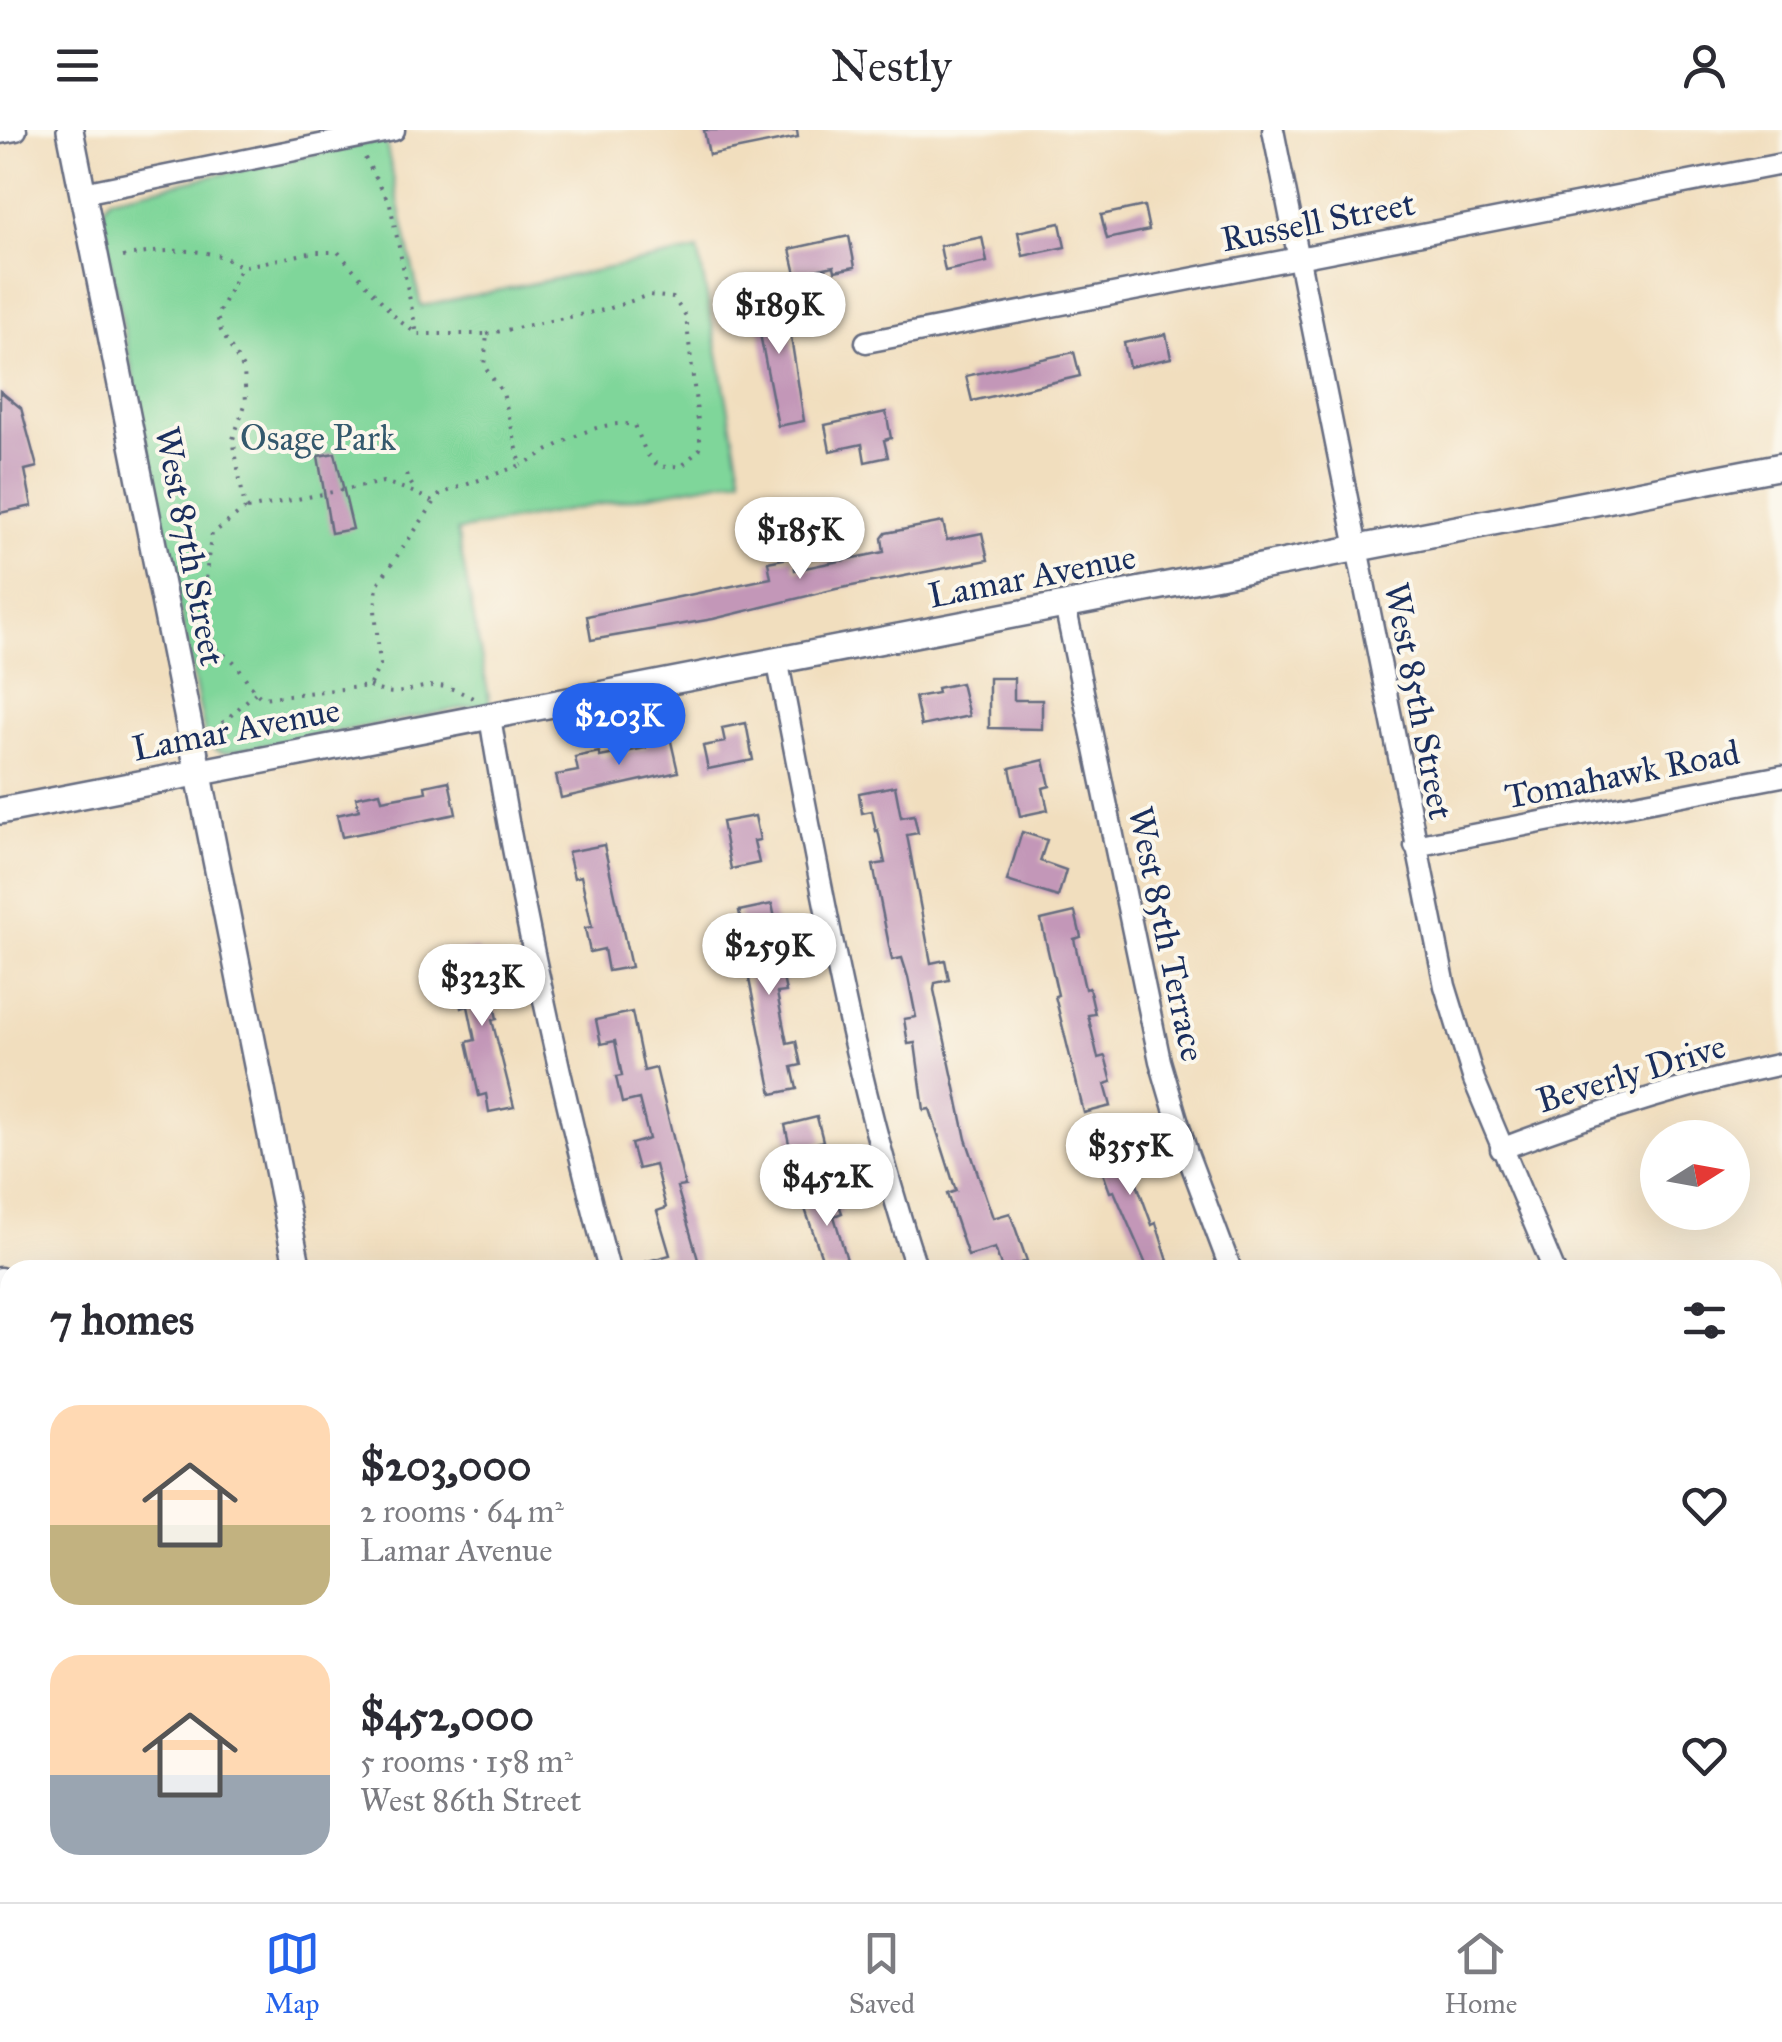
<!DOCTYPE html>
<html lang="en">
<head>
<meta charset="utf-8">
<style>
  :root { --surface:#fff; --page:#f2f2f3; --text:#2b2b33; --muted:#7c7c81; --line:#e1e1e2; --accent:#2563eb }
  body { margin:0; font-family:"IM FELL Great Primer",serif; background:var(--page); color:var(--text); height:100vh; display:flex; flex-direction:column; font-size:38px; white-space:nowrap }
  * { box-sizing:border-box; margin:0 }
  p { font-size:32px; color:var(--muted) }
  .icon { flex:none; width:55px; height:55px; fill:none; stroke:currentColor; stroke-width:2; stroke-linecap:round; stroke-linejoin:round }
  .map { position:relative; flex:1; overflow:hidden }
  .details { position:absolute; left:0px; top:1130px; width:1782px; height:642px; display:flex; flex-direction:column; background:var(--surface); border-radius:30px 30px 0 0; box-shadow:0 10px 40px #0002 }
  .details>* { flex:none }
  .needle { width:65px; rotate:79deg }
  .tools { position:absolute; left:1640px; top:990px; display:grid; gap:20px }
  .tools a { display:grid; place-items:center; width:110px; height:110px; border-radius:50%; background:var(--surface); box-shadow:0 10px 40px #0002; font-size:50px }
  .price { position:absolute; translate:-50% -85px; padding:0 22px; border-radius:35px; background:#fff; color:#222; font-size:32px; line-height:65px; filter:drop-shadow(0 2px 5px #0008) }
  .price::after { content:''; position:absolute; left:50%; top:60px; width:30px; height:22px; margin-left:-15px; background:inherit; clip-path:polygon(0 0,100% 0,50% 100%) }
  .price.current { background:var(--accent); color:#fff }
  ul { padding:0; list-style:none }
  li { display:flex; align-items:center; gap:30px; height:250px; padding:0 50px }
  li span { display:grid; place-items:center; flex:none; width:280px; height:200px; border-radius:30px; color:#555 }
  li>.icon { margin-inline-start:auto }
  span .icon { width:120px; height:120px; fill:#fffc; stroke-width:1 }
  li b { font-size:42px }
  h2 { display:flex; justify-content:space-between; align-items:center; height:120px; padding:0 50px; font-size:42px }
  header { display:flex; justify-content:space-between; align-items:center; height:130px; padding:0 50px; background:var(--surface); font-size:45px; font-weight:600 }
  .tabs { display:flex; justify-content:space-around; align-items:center; height:140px; border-top:2px solid var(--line); background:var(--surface); font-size:28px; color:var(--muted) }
  .tabs a { display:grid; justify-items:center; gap:5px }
  .tabs .current { color:var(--accent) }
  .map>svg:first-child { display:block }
  .green { fill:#7fd69a; stroke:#4d827c; stroke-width:2.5 }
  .building { fill:#c397b8 }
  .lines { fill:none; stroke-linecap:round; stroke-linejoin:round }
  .minor-casing { stroke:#666c80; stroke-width:25 }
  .tertiary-casing { stroke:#666c80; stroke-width:30 }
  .path { stroke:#666c80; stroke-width:4; stroke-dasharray:2.5 8; stroke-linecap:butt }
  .minor { stroke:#fff; stroke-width:20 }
  .tertiary { stroke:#fff; stroke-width:25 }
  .labels { text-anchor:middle; stroke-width:8; stroke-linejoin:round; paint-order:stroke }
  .street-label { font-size:35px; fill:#1b2f5e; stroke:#fbf7ec }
  .park-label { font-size:35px; fill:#34596d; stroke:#fbf7ec }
</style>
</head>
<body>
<header><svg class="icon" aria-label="menu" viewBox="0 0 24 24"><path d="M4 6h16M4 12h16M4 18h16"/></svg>Nestly<svg class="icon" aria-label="person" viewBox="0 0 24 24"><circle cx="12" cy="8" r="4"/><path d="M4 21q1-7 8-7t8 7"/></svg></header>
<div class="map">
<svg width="1782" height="1772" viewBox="0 0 1782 1772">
  <rect width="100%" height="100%" fill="#fbf7ec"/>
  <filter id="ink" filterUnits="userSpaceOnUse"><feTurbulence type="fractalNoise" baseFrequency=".01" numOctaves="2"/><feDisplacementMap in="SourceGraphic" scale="20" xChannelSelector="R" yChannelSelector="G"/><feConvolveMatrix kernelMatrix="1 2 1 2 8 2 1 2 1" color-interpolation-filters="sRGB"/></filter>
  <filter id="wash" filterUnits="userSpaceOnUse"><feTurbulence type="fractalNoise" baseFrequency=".0048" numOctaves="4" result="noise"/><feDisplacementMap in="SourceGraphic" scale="40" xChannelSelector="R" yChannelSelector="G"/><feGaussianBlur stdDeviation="2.25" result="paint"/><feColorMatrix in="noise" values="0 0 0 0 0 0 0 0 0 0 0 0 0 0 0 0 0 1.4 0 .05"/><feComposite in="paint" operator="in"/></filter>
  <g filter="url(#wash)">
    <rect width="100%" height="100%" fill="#f1debe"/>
    <polygon class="green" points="385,9 421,176 698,120 742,348 457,401 490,573 224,623 215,620 205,605 102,91 103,79 110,68"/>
    <g id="blocks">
      <g class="building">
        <polygon points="704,0 797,0 798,7 709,25"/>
        <polygon points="1144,76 1149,100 1107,109 1101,85"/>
        <polygon points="1060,93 1065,117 1023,126 1018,102"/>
        <polygon points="849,106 855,137 835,141 834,136 796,144 790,119"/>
        <polygon points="982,107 987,132 945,141 940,116"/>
        <polygon points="779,159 785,195 789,194 804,291 778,296 752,163"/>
        <polygon points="1166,204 1171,228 1129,237 1124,213"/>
        <polygon points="1074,222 1080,246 972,271 966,246"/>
        <polygon points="0,261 21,278 37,337 25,340 32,376 0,383"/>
        <polygon points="886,282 891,308 884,310 888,327 865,332 862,314 830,321 825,295"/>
        <polygon points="335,323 353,399 331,403 318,326"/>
        <polygon points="943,392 947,410 982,403 988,430 836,459 713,489 591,510 587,486 771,448 768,432 793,427 795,440 884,422 882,408 886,403"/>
        <polygon points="989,548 1014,548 1014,570 1042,570 1042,599 989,598"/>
        <polygon points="961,553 969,586 921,596 915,567 938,563 937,558"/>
        <polygon points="746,593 753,630 708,639 703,616 725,612 722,598"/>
        <polygon points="670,607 678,642 561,668 556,645 578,641 575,627 599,622 600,627 646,618 645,612"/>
        <polygon points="1044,630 1050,656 1043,658 1048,680 1020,686 1010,638"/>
        <polygon points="449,651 456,684 342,707 337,685 359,680 356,667 380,662 382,670 426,662 425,656"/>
        <polygon points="895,656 901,687 914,685 918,703 907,705 931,833 945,830 949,850 935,853 934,860 966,1009 993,1088 1010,1083 1027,1131 1002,1139 995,1118 968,1126 947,1064 956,1061 930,979 924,980 915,913 908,914 904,889 916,887 908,847 902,828 892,830 873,735 885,733 878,700 876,701 872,681 862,683 859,663"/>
        <polygon points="755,686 760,710 754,711 759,733 731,739 722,692"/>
        <polygon points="1022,702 1047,710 1040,731 1066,740 1058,767 1007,751"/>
        <polygon points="604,715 631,837 608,841 604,819 590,822 585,798 592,797 581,746 574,748 568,722"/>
        <polygon points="772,774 777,798 768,800 777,838 781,838 786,862 777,863 787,913 796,911 801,935 792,937 797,959 772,964 748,844 752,843 739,781"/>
        <polygon points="1075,782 1081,807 1074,809 1085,859 1089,858 1095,884 1088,885 1098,928 1105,926 1112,952 1105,954 1111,976 1084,983 1055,866 1058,865 1041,790"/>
        <polygon points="478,819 483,842 487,841 497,889 492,890 514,977 489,982 486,964 479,966 467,912 475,910 468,876 461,878 450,824"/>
        <polygon points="632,882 644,941 656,938 685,1056 677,1057 701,1140 635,1140 634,1135 670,1125 657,1081 666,1078 655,1035 638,1039 631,1014 649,1009 639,969 622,973 616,947 622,946 615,911 601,914 596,890"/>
        <polygon points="817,987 823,1011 816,1013 822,1035 795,1041 785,995"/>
        <polygon points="1126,1004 1135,1029 1129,1032 1152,1095 1156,1093 1168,1131 1148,1139 1114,1061 1110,1062 1093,1016"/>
        <polygon points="834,1060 842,1083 834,1086 850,1140 826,1140 802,1070"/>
      </g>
    </g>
  </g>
  <g filter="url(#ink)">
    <use href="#blocks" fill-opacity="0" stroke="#666c80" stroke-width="2.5"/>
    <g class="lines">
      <defs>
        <g id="minor">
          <polyline points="1273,0 1445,856 1474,950 1554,1140"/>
          <polyline points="0,3 16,0"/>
          <polyline points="83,63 394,0"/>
          <polyline points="866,212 1782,34"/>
          <polyline points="1065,475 1160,931 1187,1023 1231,1140"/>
          <path d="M777,529C818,734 851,942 917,1140"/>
          <path d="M490,587C520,773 561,958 609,1140"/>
          <polyline points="1415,716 1782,646"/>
          <path d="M1501,1019C1593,984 1685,954 1782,934"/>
          <polyline points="0,1148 10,1179"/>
          <polyline points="1772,1285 1782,1279"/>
          <polyline points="125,1762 126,1772"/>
          <polyline points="845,1762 848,1772"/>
          <polyline points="1147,1762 1148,1772"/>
          <polyline points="1445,1762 1447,1772"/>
          <polyline points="1733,1762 1735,1772"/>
          <polyline points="584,1772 633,1762"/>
        </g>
        <g id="tertiary">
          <polyline points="70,0 298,1140"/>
          <polyline points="0,681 1782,336"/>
          <polyline points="421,1762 423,1772"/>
        </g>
      </defs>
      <use href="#minor" class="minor-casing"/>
      <use href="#tertiary" class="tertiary-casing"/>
      <g class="path">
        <polyline points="365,28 390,74 417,204"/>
        <path d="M123,127C157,120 211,114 241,137L314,122H338L398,190L417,204H487L484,236L503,263L521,335L440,364L434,373L377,455L375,480L380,535L369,556L262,568C247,556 245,543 233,531C229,527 223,525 219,521C199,498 206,432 212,404L245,379L233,309L246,272L244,240L221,201L217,186L241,137"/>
        <path d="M487,204L608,179L649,165L673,168L686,186L701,318L682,336L659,337L646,323L635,295C595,288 557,317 521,335"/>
        <polyline points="406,344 415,361"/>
        <path d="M247,379L383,352C401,357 418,363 434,373"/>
        <path d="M369,556C398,570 404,558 433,556C448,555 460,562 473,568"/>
        <polyline points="215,600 255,563"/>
      </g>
      <use href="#minor" class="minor"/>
      <use href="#tertiary" class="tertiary"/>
    </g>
  </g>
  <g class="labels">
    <g class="street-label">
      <text transform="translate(1318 91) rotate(-11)" y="12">Russell Street</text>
      <text transform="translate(190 416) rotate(79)" y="12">West 87th Street</text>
      <text transform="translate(1032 446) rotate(-11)" y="12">Lamar Avenue</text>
      <text transform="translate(1419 571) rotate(79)" y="12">West 85th Street</text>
      <text transform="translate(236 599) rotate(-11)" y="12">Lamar Avenue</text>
      <text transform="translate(1622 644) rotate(-11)" y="12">Tomahawk Road</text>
      <text transform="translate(1167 804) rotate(78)" y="12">West 85th Terrace</text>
      <text transform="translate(1631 943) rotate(-17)" y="12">Beverly Drive</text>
    </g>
    <g class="park-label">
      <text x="318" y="320">Osage Park</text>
    </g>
  </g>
</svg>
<div class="tools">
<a><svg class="needle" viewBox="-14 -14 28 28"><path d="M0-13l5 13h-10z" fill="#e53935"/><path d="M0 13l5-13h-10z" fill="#7c7c81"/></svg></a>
</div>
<b class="price" style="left:779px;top:227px">$189K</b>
<b class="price" style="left:800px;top:452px">$185K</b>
<b class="price current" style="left:619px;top:638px">$203K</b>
<b class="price" style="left:769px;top:868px">$259K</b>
<b class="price" style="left:482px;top:899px">$323K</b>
<b class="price" style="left:1130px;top:1068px">$355K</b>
<b class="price" style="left:827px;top:1099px">$452K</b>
<section class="details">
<h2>7 homes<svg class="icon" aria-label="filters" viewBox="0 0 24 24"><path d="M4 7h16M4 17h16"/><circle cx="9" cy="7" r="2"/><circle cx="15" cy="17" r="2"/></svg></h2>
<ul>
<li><span style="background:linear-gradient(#ffd9b3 60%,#c2b280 0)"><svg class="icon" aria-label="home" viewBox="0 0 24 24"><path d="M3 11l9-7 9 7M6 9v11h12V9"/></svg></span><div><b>$203,000</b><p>2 rooms · 64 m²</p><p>Lamar Avenue</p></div><svg class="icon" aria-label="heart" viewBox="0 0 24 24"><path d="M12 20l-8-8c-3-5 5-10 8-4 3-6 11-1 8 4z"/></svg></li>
<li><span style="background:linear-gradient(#ffd9b3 60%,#9aa5b1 0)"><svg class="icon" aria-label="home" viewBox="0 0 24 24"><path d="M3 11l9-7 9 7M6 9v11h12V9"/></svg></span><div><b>$452,000</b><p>5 rooms · 158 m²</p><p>West 86th Street</p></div><svg class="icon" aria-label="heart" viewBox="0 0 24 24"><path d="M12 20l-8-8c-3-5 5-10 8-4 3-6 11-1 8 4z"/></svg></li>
</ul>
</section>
</div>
<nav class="tabs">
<a class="current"><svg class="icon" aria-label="map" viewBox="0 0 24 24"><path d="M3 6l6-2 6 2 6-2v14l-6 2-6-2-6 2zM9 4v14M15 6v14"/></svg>Map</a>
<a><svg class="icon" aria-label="saved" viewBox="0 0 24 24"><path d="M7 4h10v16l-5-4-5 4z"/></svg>Saved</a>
<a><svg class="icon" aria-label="home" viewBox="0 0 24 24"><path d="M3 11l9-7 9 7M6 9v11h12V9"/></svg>Home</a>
</nav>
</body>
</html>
